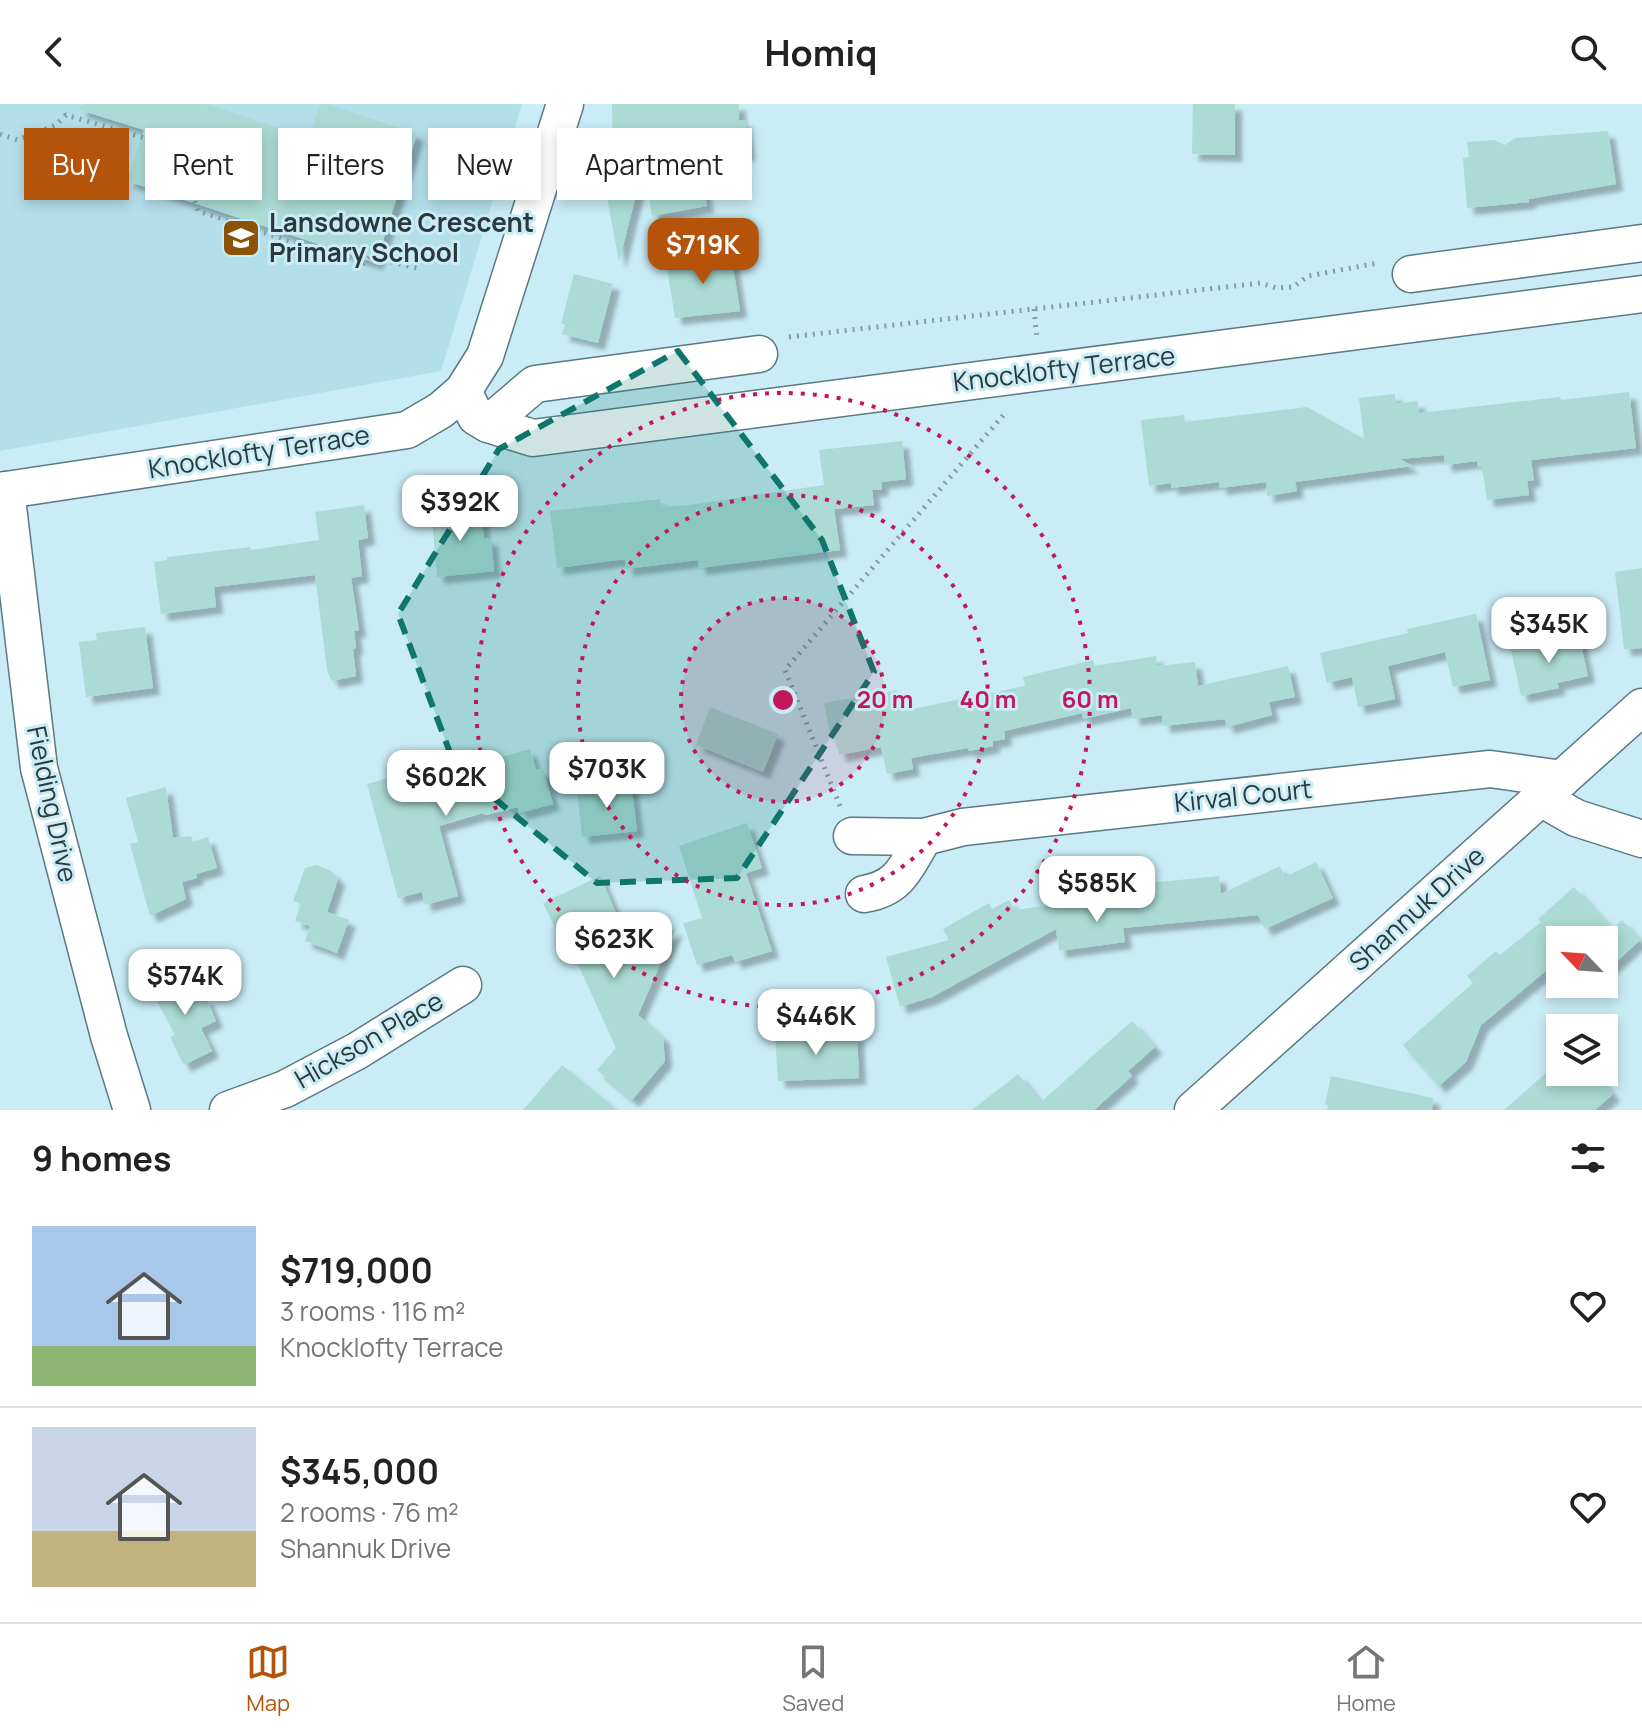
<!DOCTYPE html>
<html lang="en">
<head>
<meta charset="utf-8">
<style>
  :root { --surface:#fff; --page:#f2f2f2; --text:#222; --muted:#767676; --line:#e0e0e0; --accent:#b45309 }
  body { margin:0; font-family:Manrope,sans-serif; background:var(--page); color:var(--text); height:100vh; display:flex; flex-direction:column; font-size:30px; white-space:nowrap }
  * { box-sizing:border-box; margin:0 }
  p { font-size:26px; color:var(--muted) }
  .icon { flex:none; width:44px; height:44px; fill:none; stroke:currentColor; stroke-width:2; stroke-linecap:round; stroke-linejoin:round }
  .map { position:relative; height:1006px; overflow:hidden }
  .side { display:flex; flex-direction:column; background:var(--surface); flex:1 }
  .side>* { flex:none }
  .hud { position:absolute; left:24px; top:24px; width:800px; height:72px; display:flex; gap:16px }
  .needle { width:52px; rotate:295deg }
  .buttons { position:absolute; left:1546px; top:822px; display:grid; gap:16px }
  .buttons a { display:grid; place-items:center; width:72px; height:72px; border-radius:0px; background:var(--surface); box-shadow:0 4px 12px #0003; font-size:40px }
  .price { position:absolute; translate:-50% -68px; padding:0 18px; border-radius:16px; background:#fff; color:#222; font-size:26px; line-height:52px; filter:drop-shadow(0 2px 4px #0008) }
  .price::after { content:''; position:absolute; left:50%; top:48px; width:24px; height:18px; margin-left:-12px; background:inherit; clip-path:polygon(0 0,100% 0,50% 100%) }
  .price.on { background:var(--accent); color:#fff }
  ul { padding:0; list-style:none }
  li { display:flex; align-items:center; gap:24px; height:200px; padding:0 32px }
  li+li { border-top:2px solid var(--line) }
  li span { display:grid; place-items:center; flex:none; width:224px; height:160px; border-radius:0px; color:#555 }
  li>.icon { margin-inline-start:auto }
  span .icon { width:96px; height:96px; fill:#fffc; stroke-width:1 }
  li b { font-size:34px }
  h2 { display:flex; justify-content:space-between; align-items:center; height:96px; padding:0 32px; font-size:34px }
  .tag { padding:0 28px; border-radius:0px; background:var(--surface); box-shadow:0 4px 12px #0003; font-size:28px; line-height:72px }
  .tag.on { background:var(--accent); color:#fff }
  header { display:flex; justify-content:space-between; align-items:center; height:104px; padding:0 32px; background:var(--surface); font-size:36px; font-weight:700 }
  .dock { display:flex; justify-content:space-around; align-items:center; height:112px; border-top:2px solid var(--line); background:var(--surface); font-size:22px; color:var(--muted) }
  .dock a { display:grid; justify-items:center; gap:4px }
  .dock .on { color:var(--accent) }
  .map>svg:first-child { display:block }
  .built { fill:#b3dfeb }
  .building { fill:#abdbd4; filter:url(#shadow) }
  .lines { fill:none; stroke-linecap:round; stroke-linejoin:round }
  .street-casing { stroke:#5a7a83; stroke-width:39 }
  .path { stroke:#839da3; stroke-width:5; stroke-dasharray:2 6; stroke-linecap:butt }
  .street { stroke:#fff; stroke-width:36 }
  .marked { fill:#0f766e; fill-opacity:0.2; stroke:#0f766e; stroke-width:6; stroke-dasharray:16 10; stroke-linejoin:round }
  .ring { fill:none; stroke:#c2185b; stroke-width:4; stroke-dasharray:4 8 }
  .labels { text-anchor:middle; stroke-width:6; stroke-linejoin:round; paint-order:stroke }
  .poi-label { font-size:26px; font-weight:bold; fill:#2b393c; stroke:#c9ecf6; text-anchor:start }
  .street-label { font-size:26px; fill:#2b393c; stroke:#c9ecf6 }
  .centre { fill:#c2185b; stroke:#c9ecf6; stroke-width:4 }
  .ring-label { font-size:24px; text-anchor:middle; font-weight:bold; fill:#c2185b; stroke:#c9ecf6; stroke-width:6; stroke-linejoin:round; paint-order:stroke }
</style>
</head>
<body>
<header><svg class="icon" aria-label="back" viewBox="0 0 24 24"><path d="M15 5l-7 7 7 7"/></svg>Homiq<svg class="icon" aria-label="search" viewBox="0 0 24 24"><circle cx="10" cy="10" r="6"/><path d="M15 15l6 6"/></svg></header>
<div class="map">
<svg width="1642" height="1006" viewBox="0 0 1642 1006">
  <defs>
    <filter id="shadow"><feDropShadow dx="7" dy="7" stdDeviation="2" flood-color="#0004"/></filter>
  </defs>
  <rect width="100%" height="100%" fill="#c9ecf6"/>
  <polygon class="built" points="0,0 522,0 441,267 0,347"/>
  <g class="building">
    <polygon points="81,0 206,0 309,34 320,0 326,0 417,30 376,159 127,77 144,26 80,6"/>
    <polygon points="612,0 739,0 739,17 745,16 748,50 739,51 743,76 703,82 707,102 652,112 644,59 619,158 600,56 613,55"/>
    <polygon points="1193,0 1235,0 1235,51 1192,50"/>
    <polygon points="1608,27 1616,80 1529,95 1529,98 1467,104 1463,54 1469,53 1467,38 1494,36 1505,41 1515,34"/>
    <polygon points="731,150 740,207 675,214 666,158"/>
    <polygon points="574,170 613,180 598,239 562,230 565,220 561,220"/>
    <polygon points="1629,288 1636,344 1531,356 1534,376 1527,377 1529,391 1487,396 1482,363 1478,363 1477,357 1445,361 1444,351 1400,355 1412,362 1295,378 1297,387 1267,392 1266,378 1220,384 1219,378 1171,384 1171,379 1149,382 1141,316 1184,311 1185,318 1307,303 1364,335 1359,294 1395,290 1396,300 1418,297 1419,309 1560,293 1561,296"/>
    <polygon points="902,337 906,375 881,378 882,385 872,386 874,401 834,405 840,446 699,464 698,456 626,465 625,455 557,464 550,407 660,395 661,403 689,401 824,381 819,346"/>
    <polygon points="364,401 368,434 358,436 362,472 351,474 359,526 354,527 356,544 353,545 356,572 332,577 327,566 315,471 214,483 216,503 161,510 154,458 167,456 167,453 250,443 251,446 319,436 315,408"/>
    <polygon points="457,402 458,408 481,406 484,435 491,434 494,467 437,473 431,405"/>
    <polygon points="1642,464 1642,544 1624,545 1615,468"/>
    <polygon points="1476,510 1490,576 1453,583 1445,548 1388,562 1395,595 1358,603 1352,573 1327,579 1320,549 1408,529 1407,525"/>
    <polygon points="145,523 153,584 86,593 79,538 97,536 96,529"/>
    <polygon points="1579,532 1588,572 1557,579 1559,584 1521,592 1511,546"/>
    <polygon points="1156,552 1157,562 1195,558 1198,582 1288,562 1295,593 1269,598 1272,611 1227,623 1225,615 1163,622 1162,611 1133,615 1131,604 1083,615 1082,609 1004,627 1005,635 993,637 993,642 969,647 968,644 911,654 913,665 887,670 881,643 839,651 836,635 831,636 824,599 897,586 897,608 1025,582 1023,573 1093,556 1094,562"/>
    <polygon points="710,603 778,630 763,668 696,641"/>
    <polygon points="530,645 536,666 543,665 553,700 519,709 518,703 486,711 483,709 439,722 458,792 425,801 422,788 398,794 367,680 407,669 408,675 424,671 428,681 500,663 498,654"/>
    <polygon points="631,678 637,727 582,733 577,685"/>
    <polygon points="166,683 173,734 191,732 193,738 208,733 217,764 196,770 197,774 182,778 186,795 150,812 130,740 138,738 126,694"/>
    <polygon points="747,719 762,764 746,769 772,847 735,858 732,851 697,861 683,819 702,814 679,742"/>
    <polygon points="1316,758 1333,794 1265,825 1258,811 1123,824 1125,838 1059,847 1056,825 932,893 900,903 886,853 949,836 943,825 989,799 992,805 1009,796 1015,806 1096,795 1095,789 1148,783 1148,779 1219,772 1221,790 1280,762 1285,773"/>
    <polygon points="317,761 331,767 338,775 327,808 349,816 337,849 305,837 310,822 295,817 301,800 293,797 305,764"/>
    <polygon points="600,772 631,844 676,824 638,911 663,933 665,957 632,996 597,966 616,944 568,838 563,840 543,799"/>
    <polygon points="1574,783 1612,825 1622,816 1640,836 1604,869 1604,836 1560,836 1560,855 1481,921 1466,958 1439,982 1403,941 1473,879 1467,872 1496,847 1500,851 1541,818 1538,815"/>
    <polygon points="184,869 198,897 206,893 216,917 201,924 212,947 184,961 170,933 175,931 151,885"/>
    <polygon points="1132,917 1155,943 1128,967 1132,972 1094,1006 972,1006 1018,970 1041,998"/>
    <polygon points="821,928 821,933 857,931 859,974 778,977 775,930"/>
    <polygon points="562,961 617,1006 523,1006"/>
    <polygon points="1547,968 1594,968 1613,990 1595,1006 1504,1006"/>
    <polygon points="1331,972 1433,994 1432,1006 1327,1006 1328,1001 1325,1001"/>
  </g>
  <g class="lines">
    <defs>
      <g id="street">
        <polyline points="1411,170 1642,139"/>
        <polyline points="463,287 485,252 565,0"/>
        <polyline points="488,320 535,280 759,250"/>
        <polyline points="6,386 39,664 109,932 132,1006"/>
        <polyline points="0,387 407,326 441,306 463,287 476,313 488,320 533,334 1642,190"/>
        <polyline points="1541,694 1576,714 1642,735"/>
        <polyline points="852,732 924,733 963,723 1490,665 1562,675"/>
        <path d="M864,790C901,784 906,762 924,733"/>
        <polyline points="228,1006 285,985 357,947 463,881"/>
        <polyline points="1193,1006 1642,603"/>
      </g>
    </defs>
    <use href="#street" class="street-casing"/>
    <g class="path">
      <polyline points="0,30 18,36 56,21 66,11 193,48 191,87 198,107 362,161 370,153 417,164 422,151"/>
      <polyline points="1034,205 1037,235"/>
      <polyline points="789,233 1261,179 1276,184 1293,183 1308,172 1378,159"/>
      <polyline points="840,702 785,566 1006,308"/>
    </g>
    <use href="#street" class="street"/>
  </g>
  <path class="marked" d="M678,247L822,436L874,568L737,774L597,779L455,662L398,510L499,345Z"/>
  <circle cx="783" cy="596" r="102" fill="#c2185b" fill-opacity=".12"/>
  <g class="ring">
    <circle cx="783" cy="596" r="102"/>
    <circle cx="783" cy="596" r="205"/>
    <circle cx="783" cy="596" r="307"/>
  </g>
  <defs>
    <symbol id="school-square" viewBox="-11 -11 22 22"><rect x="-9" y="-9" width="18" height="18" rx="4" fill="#8b5306" stroke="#c9ecf6"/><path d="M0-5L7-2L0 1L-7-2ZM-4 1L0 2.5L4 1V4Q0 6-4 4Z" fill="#fff"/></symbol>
  </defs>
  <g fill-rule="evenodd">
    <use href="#school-square" x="219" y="112" width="44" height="44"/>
  </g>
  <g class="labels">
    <g class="poi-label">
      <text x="269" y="128">Lansdowne Crescent<tspan x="269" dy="30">Primary School</tspan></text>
    </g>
    <g class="street-label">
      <text transform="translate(1064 265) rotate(-7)" y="9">Knocklofty Terrace</text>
      <text transform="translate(259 348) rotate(-9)" y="9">Knocklofty Terrace</text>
      <text transform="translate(1243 692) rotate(-6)" y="9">Kirval Court</text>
      <text transform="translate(52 700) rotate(78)" y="9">Fielding Drive</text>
      <text transform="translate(1417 805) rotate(-42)" y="9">Shannuk Drive</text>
      <text transform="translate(369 936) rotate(-30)" y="9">Hickson Place</text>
    </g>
  </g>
  <circle cx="783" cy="596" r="12" class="centre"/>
  <g class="ring-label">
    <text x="885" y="604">20 m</text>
    <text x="988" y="604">40 m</text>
    <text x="1090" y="604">60 m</text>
  </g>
</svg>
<div class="buttons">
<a><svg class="needle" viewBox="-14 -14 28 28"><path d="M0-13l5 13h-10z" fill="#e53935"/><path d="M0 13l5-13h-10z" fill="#767676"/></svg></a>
<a><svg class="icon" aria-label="layers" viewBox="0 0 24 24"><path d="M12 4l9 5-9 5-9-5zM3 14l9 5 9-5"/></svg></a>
</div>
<b class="price on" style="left:703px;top:182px">$719K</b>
<b class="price" style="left:460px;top:439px">$392K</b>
<b class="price" style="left:1549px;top:561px">$345K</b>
<b class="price" style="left:607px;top:706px">$703K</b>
<b class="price" style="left:446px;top:714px">$602K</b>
<b class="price" style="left:1097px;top:820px">$585K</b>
<b class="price" style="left:614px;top:876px">$623K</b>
<b class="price" style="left:185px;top:913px">$574K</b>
<b class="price" style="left:816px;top:953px">$446K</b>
<div class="hud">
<a class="tag on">Buy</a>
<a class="tag">Rent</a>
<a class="tag">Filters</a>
<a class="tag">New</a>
<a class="tag">Apartment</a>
</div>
</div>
<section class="side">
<h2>9 homes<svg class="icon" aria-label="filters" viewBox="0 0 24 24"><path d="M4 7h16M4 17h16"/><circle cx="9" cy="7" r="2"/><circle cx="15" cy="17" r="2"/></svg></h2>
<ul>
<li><span style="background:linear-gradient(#a9c7e8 75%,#8fb573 0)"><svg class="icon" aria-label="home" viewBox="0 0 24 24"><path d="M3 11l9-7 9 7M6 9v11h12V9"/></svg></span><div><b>$719,000</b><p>3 rooms · 116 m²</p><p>Knocklofty Terrace</p></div><svg class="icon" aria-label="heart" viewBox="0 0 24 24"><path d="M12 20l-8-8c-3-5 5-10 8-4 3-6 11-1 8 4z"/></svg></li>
<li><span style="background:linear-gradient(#c9d6e8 65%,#c2b280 0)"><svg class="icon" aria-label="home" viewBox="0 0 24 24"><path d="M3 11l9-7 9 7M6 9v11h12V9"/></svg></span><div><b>$345,000</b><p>2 rooms · 76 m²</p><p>Shannuk Drive</p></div><svg class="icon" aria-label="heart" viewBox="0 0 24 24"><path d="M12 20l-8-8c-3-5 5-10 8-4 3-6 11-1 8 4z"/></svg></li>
</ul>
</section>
<nav class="dock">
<a class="on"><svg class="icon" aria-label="map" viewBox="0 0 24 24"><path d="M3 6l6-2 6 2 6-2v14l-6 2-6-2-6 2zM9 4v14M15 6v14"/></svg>Map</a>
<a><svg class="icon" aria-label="saved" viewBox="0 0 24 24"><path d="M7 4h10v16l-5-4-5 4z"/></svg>Saved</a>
<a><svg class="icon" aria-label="home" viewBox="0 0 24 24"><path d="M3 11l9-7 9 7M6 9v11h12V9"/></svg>Home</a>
</nav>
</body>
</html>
